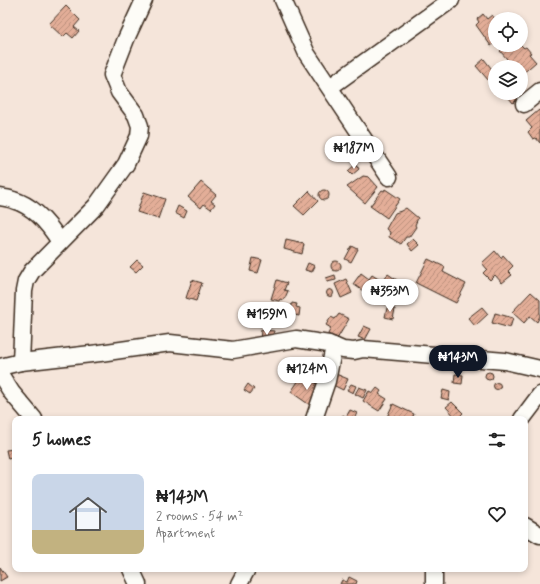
<!DOCTYPE html>
<html lang="en">
<head>
<meta charset="utf-8">
<style>
  :root { --surface:#fff; --page:#f2f2f2; --text:#222; --muted:#767676; --accent:#111827 }
  body { margin:0; font-family:Mynerve,sans-serif; background:var(--page); color:var(--text); height:100vh; display:flex; flex-direction:column; font-size:15px; white-space:nowrap }
  * { box-sizing:border-box; margin:0 }
  p { font-size:13px; color:var(--muted) }
  .icon { flex:none; width:22px; height:22px; fill:none; stroke:currentColor; stroke-width:2; stroke-linecap:round; stroke-linejoin:round }
  .map { position:relative; flex:1; overflow:hidden }
  .panel { position:absolute; left:12px; top:416px; width:516px; height:156px; display:flex; flex-direction:column; background:var(--surface); border-radius:8px; box-shadow:0 2px 6px #0003 }
  .panel>* { flex:none }
  .controls { position:absolute; left:488px; top:12px; display:grid; gap:8px }
  .controls a { display:grid; place-items:center; width:40px; height:40px; border-radius:50%; background:var(--surface); box-shadow:0 2px 6px #0003; font-size:20px }
  .price { position:absolute; translate:-50% -34px; padding:0 9px; border-radius:14px; background:#fff; color:#222; font-size:13px; line-height:26px; filter:drop-shadow(0 1px 2px #0008) }
  .price::after { content:''; position:absolute; left:50%; top:24px; width:12px; height:9px; margin-left:-6px; background:inherit; clip-path:polygon(0 0,100% 0,50% 100%) }
  .price.current { background:var(--accent); color:#fff }
  ul { padding:0; list-style:none }
  li { display:flex; align-items:center; gap:12px; height:100px; padding:0 20px }
  li span { display:grid; place-items:center; flex:none; width:112px; height:80px; border-radius:8px; color:#555 }
  li>.icon { margin-inline-start:auto }
  span .icon { width:48px; height:48px; fill:#fffc; stroke-width:1 }
  li b { font-size:17px }
  h2 { display:flex; justify-content:space-between; align-items:center; height:48px; padding:0 20px; font-size:17px }
  .map>svg:first-child { display:block }
  .building { fill:url(#building-hatch); stroke:#3b2a1e }
  .lines { fill:none; stroke-linecap:round; stroke-linejoin:round }
  .minor-casing { stroke:#3b2a1e; stroke-width:19 }
  .minor { stroke:#fdfcf7; stroke-width:16 }
</style>
</head>
<body>
<div class="map">
<svg width="540" height="584" viewBox="0 0 540 584">
  <defs>
    <pattern id="building-hatch" width="6" height="6" patternUnits="userSpaceOnUse"><rect width="6" height="6" fill="#e3ae98"/><path d="M-1 1l2-2M0 6l6-6M5 7l2-2" fill="none" stroke="#b98e7b"/></pattern>
  </defs>
  <rect width="100%" height="100%" fill="#f5e5da"/>
  <filter id="ink" filterUnits="userSpaceOnUse"><feTurbulence type="fractalNoise" baseFrequency=".025" numOctaves="2"/><feDisplacementMap in="SourceGraphic" scale="8" xChannelSelector="R" yChannelSelector="G"/><feConvolveMatrix kernelMatrix="1 2 1 2 8 2 1 2 1" color-interpolation-filters="sRGB"/></filter>
  <g filter="url(#ink)">
    <g class="building">
      <polygon points="66,6 80,20 74,27 79,31 73,38 67,33 63,37 49,24"/>
      <polygon points="483,14 487,19 492,15 495,19 495,43 491,46 476,25 479,22 477,19"/>
      <polygon points="507,45 521,45 524,48 526,47 531,53 529,54 536,62 521,75 521,67 514,67 500,51"/>
      <polygon points="484,59 495,73 495,76 489,81 476,66"/>
      <polygon points="514,93 516,93 520,97 513,103 509,98"/>
      <polygon points="539,110 540,111 540,143 536,138 533,139 528,132 532,128 526,121"/>
      <polygon points="356,164 359,169 352,175 348,171"/>
      <polygon points="363,176 369,177 378,187 365,203 347,187"/>
      <polygon points="201,182 216,195 211,201 215,204 211,209 204,204 201,208 188,197"/>
      <polygon points="385,189 400,199 387,218 370,206 382,190 384,191"/>
      <circle cx="324" cy="195" r="5"/>
      <polygon points="309,191 318,201 304,215 294,206"/>
      <polygon points="144,192 165,199 158,219 137,212"/>
      <polygon points="178,206 187,211 184,218 175,213"/>
      <polygon points="406,208 418,218 415,225 416,227 409,237 406,237 401,244 389,237 390,232 386,229 395,213 401,211"/>
      <polygon points="413,239 419,245 412,251 407,244"/>
      <polygon points="286,240 304,244 302,254 284,249"/>
      <polygon points="352,246 358,249 351,262 345,259"/>
      <polygon points="495,251 501,258 503,255 513,266 508,271 512,275 502,283 495,275 490,280 483,273 487,269 482,263"/>
      <polygon points="253,258 262,260 258,273 250,271"/>
      <polygon points="428,259 445,267 443,272 466,284 456,303 416,283"/>
      <polygon points="137,260 143,265 136,272 130,267"/>
      <circle cx="336" cy="266" r="5"/>
      <polygon points="308,263 315,266 312,272 305,270"/>
      <polygon points="361,273 369,279 372,275 380,280 369,295 353,284"/>
      <polygon points="388,274 404,285 391,306 375,295"/>
      <polygon points="335,275 336,280 327,282 326,278"/>
      <polygon points="346,279 352,293 341,298 335,284"/>
      <polygon points="192,280 202,283 196,301 186,298"/>
      <polygon points="277,280 287,283 284,290 288,291 284,300 280,299 279,301 271,299"/>
      <circle cx="330" cy="293" r="3.5"/>
      <polygon points="531,292 540,300 540,316 537,322 530,316 524,323 512,312"/>
      <polygon points="292,303 297,304 296,307 300,308 299,316 290,314"/>
      <polygon points="482,307 488,314 475,326 468,318"/>
      <polygon points="387,308 395,309 393,319 385,317"/>
      <polygon points="495,313 513,318 510,328 492,323"/>
      <polygon points="339,314 349,319 337,339 328,334 331,328 326,325 331,317 335,319"/>
      <polygon points="364,326 371,329 365,340 358,337"/>
      <polygon points="261,330 274,331 272,342 260,341"/>
      <circle cx="489" cy="376" r="4"/>
      <polygon points="303,374 317,384 315,388 320,391 314,408 291,392"/>
      <polygon points="336,374 348,379 343,390 331,384"/>
      <polygon points="455,374 463,375 462,384 454,383"/>
      <circle cx="497" cy="386" r="3.5"/>
      <polygon points="248,384 254,389 250,394 244,390"/>
      <polygon points="351,384 356,386 353,393 347,390"/>
      <polygon points="359,387 367,390 363,398 355,394"/>
      <polygon points="377,388 381,391 379,394 387,399 379,411 363,401 369,391 373,393"/>
      <polygon points="443,390 450,392 449,400 441,398"/>
      <polygon points="452,402 463,413 457,419 446,407"/>
      <polygon points="393,404 414,414 412,419 386,419"/>
      <polygon points="350,410 357,413 354,419 340,419 343,415 346,417"/>
      <polygon points="15,449 15,457 8,459 6,450"/>
      <polygon points="0,567 7,577 0,581"/>
      <polygon points="349,577 357,581 356,584 340,584 342,580 347,582"/>
    </g>
    <g class="lines">
      <defs>
        <g id="minor">
          <polyline points="283,0 307,54 389,177"/>
          <polyline points="330,87 451,0"/>
          <polyline points="524,104 540,91"/>
          <path d="M0,197C4,198 9,198 13,200C34,206 49,224 60,242"/>
          <polyline points="21,362 24,291 26,281 32,271 96,206 126,164 139,136 140,126 136,115 119,92 112,75 126,39 144,0"/>
          <polyline points="0,367 21,362 100,353 170,343 233,350 296,339 329,344 343,350 354,351 363,349 505,361 540,369"/>
          <polyline points="0,374 12,393 34,419"/>
          <polyline points="314,419 327,381 334,346"/>
          <polyline points="522,419 540,395"/>
          <polyline points="525,526 540,535"/>
          <polyline points="131,569 138,584"/>
          <polyline points="239,584 247,569"/>
          <polyline points="434,584 434,569"/>
        </g>
      </defs>
      <use href="#minor" class="minor-casing"/>
      <use href="#minor" class="minor"/>
    </g>
  </g>
</svg>
<div class="controls">
<a><svg class="icon" aria-label="locate" viewBox="0 0 24 24"><circle cx="12" cy="12" r="6"/><path d="M12 2v4M12 18v4M2 12h4M18 12h4"/></svg></a>
<a><svg class="icon" aria-label="layers" viewBox="0 0 24 24"><path d="M12 4l9 5-9 5-9-5zM3 14l9 5 9-5"/></svg></a>
</div>
<b class="price" style="left:354px;top:170px">₦187M</b>
<b class="price" style="left:390px;top:313px">₦353M</b>
<b class="price" style="left:267px;top:336px">₦159M</b>
<b class="price current" style="left:458px;top:379px">₦143M</b>
<b class="price" style="left:307px;top:391px">₦124M</b>
<section class="panel">
<h2>5 homes<svg class="icon" aria-label="filters" viewBox="0 0 24 24"><path d="M4 7h16M4 17h16"/><circle cx="9" cy="7" r="2"/><circle cx="15" cy="17" r="2"/></svg></h2>
<ul>
<li><span style="background:linear-gradient(#c9d6e8 70%,#c2b280 0)"><svg class="icon" aria-label="home" viewBox="0 0 24 24"><path d="M3 11l9-7 9 7M6 9v11h12V9"/></svg></span><div><b>₦143M</b><p>2 rooms · 54 m²</p><p>Apartment</p></div><svg class="icon" aria-label="heart" viewBox="0 0 24 24"><path d="M12 20l-8-8c-3-5 5-10 8-4 3-6 11-1 8 4z"/></svg></li>
</ul>
</section>
</div>
</body>
</html>
